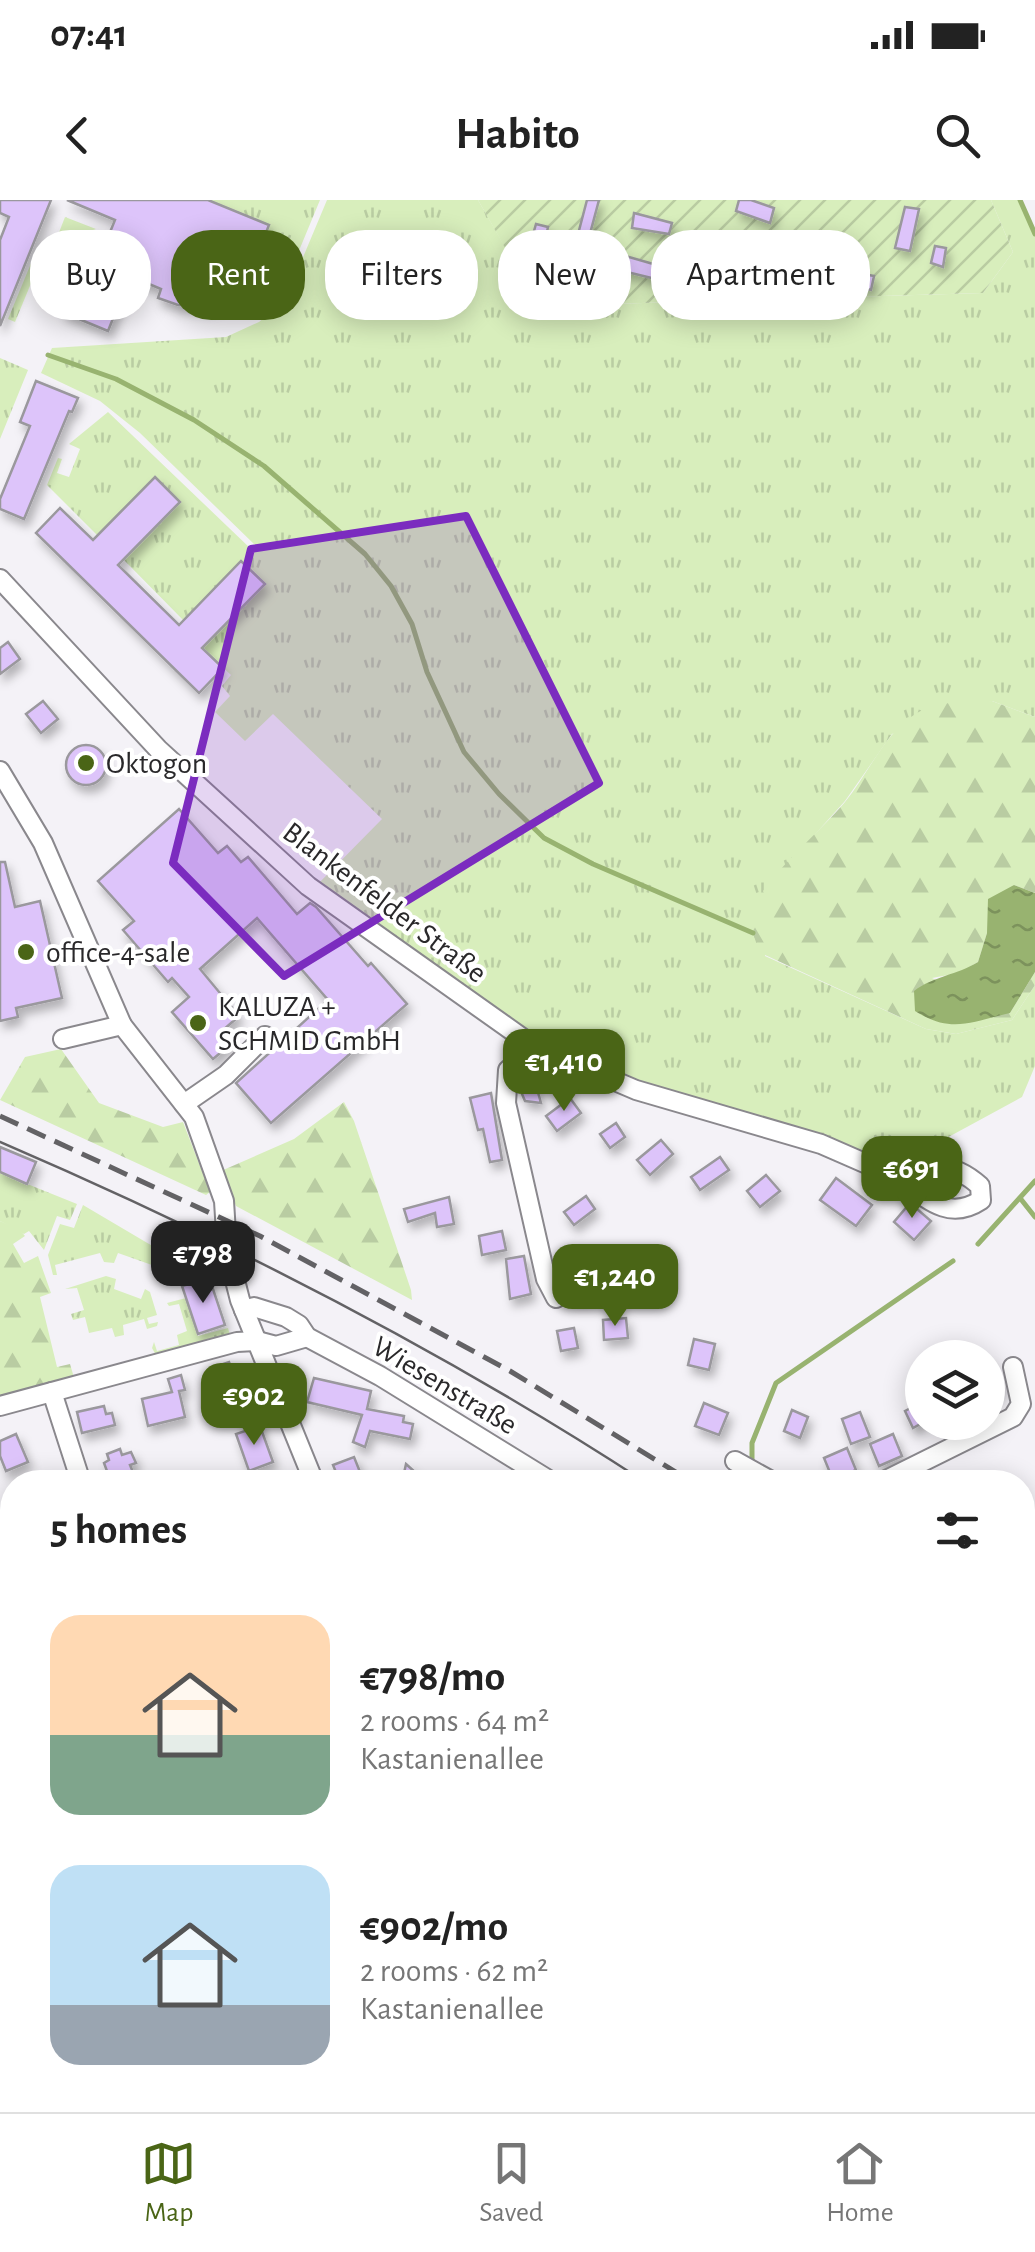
<!DOCTYPE html>
<html lang="en">
<head>
<meta charset="utf-8">
<style>
  :root { --surface:#fff; --page:#f2f2f2; --text:#222; --muted:#767676; --line:#e0e0e0; --accent:#4a6516 }
  body { margin:0; font-family:"Alegreya Sans",sans-serif; background:var(--page); color:var(--text); height:100vh; display:flex; flex-direction:column; font-size:38px; white-space:nowrap }
  * { box-sizing:border-box; margin:0 }
  p { font-size:32px; color:var(--muted) }
  .icon { flex:none; width:55px; height:55px; fill:none; stroke:currentColor; stroke-width:2; stroke-linecap:round; stroke-linejoin:round }
  .map { position:relative; flex:1; overflow:hidden }
  .sheet { position:absolute; left:0px; top:1270px; width:1035px; height:642px; display:flex; flex-direction:column; background:var(--surface); border-radius:40px 40px 0 0; box-shadow:0 5px 25px #0003 }
  .sheet>* { flex:none }
  .hud { position:absolute; left:30px; top:30px; width:975px; height:90px; display:flex; gap:20px }
  .tools { position:absolute; left:905px; top:1140px; display:grid; gap:20px }
  .tools a { display:grid; place-items:center; width:100px; height:100px; border-radius:50%; background:var(--surface); box-shadow:0 5px 25px #0003; font-size:50px }
  .price { position:absolute; translate:-50% -85px; padding:0 22px; border-radius:20px; background:var(--accent); color:#fff; font-size:32px; line-height:65px; filter:drop-shadow(0 2px 5px #0008) }
  .price::after { content:''; position:absolute; left:50%; top:60px; width:30px; height:22px; margin-left:-15px; background:inherit; clip-path:polygon(0 0,100% 0,50% 100%) }
  .price.on { background:#222; color:#fff }
  ul { padding:0; list-style:none }
  li { display:flex; align-items:center; gap:30px; height:250px; padding:0 50px }
  li span { display:grid; place-items:center; flex:none; width:280px; height:200px; border-radius:30px; color:#555 }
  li>.icon { margin-inline-start:auto }
  span .icon { width:120px; height:120px; fill:#fffc; stroke-width:1 }
  li b { font-size:42px }
  h2 { display:flex; justify-content:space-between; align-items:center; height:120px; padding:0 50px; font-size:42px }
  .pill { padding:0 35px; border-radius:40px; background:var(--surface); box-shadow:0 5px 25px #0003; font-size:35px; line-height:90px }
  .pill.on { background:var(--accent); color:#fff }
  .status { display:flex; justify-content:space-between; align-items:center; height:70px; padding:0 50px; background:var(--surface); direction:ltr }
  .status svg { height:28px; fill:currentColor }
  header { display:flex; justify-content:space-between; align-items:center; height:130px; padding:0 50px; background:var(--surface); font-size:45px; font-weight:700 }
  .dock { display:flex; justify-content:space-around; align-items:center; height:140px; border-top:2px solid var(--line); background:var(--surface); font-size:28px; color:var(--muted) }
  .dock a { display:grid; justify-items:center; gap:5px }
  .dock .on { color:var(--accent) }
  .map>svg:first-child { display:block }
  .grass { fill:url(#grass-tufts) }
  .forest { fill:url(#forest-firs) }
  .garden { fill:url(#garden-furrows) }
  .water { fill:url(#water-ripples) }
  .lines { fill:none; stroke-linecap:round; stroke-linejoin:round }
  .stream { stroke:#98b370; stroke-width:5 }
  .building { fill:#ddc4fa; stroke:#9a989d; stroke-width:2.5; filter:url(#shadow) }
  .minor-casing { stroke:#8a888d; stroke-width:22 }
  .minor { stroke:#fff; stroke-width:18 }
  .tram { stroke:#636265; stroke-width:2.5 }
  .rail { stroke:#636265; stroke-width:5; stroke-dasharray:20 10; stroke-linecap:butt }
  .marked { fill:#7b2cbf; fill-opacity:0.2; stroke:#7b2cbf; stroke-width:8; stroke-linejoin:round }
  .poi-dot { fill:#4a6516; stroke:#fff; stroke-width:4 }
  .labels { text-anchor:middle; stroke-width:8; stroke-linejoin:round; paint-order:stroke }
  .poi-label { font-size:30px; fill:#29282a; stroke:#fff; text-anchor:start }
  .street-label { font-size:30px; fill:#29282a; stroke:#fff }
</style>
</head>
<body>
<div class="status"><b>07:41</b><svg viewBox="0 0 49 12"><path d="M0 12V9h3v3zM5 12V6h3v6zM10 12V3h3v9zM15 12V0h3v12zM26 1h20v11H26zM47 4h2v5h-2z"/></svg></div>
<header><svg class="icon" aria-label="back" viewBox="0 0 24 24"><path d="M15 5l-7 7 7 7"/></svg>Habito<svg class="icon" aria-label="search" viewBox="0 0 24 24"><circle cx="10" cy="10" r="6"/><path d="M15 15l6 6"/></svg></header>
<div class="map">
<svg width="1035" height="1912" viewBox="0 0 1035 1912">
  <defs>
    <pattern id="grass-tufts" width="24" height="20" patternUnits="userSpaceOnUse" patternTransform="scale(2.5)"><rect width="24" height="20" fill="#d8eebc"/><path d="M3 7l-1-3M5 7V3M7 7l1-3M15 17l-1-3M17 17v-4M19 17l1-3" fill="none" stroke="#b9cca2"/></pattern>
    <pattern id="forest-firs" width="22" height="20" patternUnits="userSpaceOnUse" patternTransform="scale(2.5)"><rect width="22" height="20" fill="#d8eebc"/><path d="M5 1l3.5 6h-7zM16 11l3.5 6h-7z" fill="#b9cca2"/></pattern>
    <pattern id="garden-furrows" width="10" height="10" patternUnits="userSpaceOnUse" patternTransform="scale(2.5)"><rect width="10" height="10" fill="#d8eebc"/><path d="M-1 1l2-2M0 10L10 0M9 11l2-2" fill="none" stroke="#b9cca2"/></pattern>
    <pattern id="water-ripples" width="26" height="14" patternUnits="userSpaceOnUse" patternTransform="scale(2.5)"><rect width="26" height="14" fill="#98b370"/><path d="M2 4q2-2 4 0t4 0M15 11q2-2 4 0t4 0" fill="none" stroke="#7c925c"/></pattern>
    <filter id="shadow"><feDropShadow dx="4" dy="7" stdDeviation="5" flood-color="#0004"/></filter>
  </defs>
  <rect width="100%" height="100%" fill="#f4f2f7"/>
  <g class="grass">
    <polygon points="208,0 320,0 286,82 252,68 269,25"/>
    <polygon points="327,0 478,0 539,106 983,93 1013,52 991,0 1020,0 1035,34 1035,517 992,501 892,534 845,601 765,690 765,756 926,829 956,834 1012,820 1035,785 1035,866 1022,897 919,953 901,978 569,861 313,689 382,619 273,514 245,541 215,512 230,496 222,486 231,475 202,448 265,384 241,361 183,420 124,360 179,301 155,278 97,335 47,285 58,258 62,259 57,273 69,277 80,249 69,244 108,212 251,349 255,345 140,233 100,201 41,173 52,148 226,137 259,122 272,111 291,86"/>
    <polygon points="65,17 96,29 76,36 58,35"/>
    <polygon points="32,61 39,64 15,122 8,119"/>
    <polygon points="0,158 28,170 0,239"/>
    <polygon points="0,973 77,1004 70,1020 57,1016 44,1050 29,1031 24,1034 0,1021"/>
    <polygon points="83,1005 205,1077 204,1079 180,1079 166,1070 118,1053 114,1063 104,1062 100,1053 55,1065 57,1075 53,1075 48,1055 60,1024 74,1028"/>
    <polygon points="106,1076 116,1079 114,1089 141,1099 145,1089 150,1092 157,1115 147,1118 149,1124 158,1122 157,1126 147,1129 144,1119 123,1125 124,1135 115,1137 112,1128 89,1133 85,1117 73,1120 71,1114 84,1110 77,1088 65,1089"/>
    <polygon points="186,1098 198,1136 228,1128 230,1135 157,1157 152,1148 154,1142 157,1151 179,1145 177,1135 187,1131 179,1104 169,1106 167,1103"/>
  </g>
  <g class="forest">
    <path d="M992,501L1035,517V693L1014,685L987,733L978,762L959,773L932,778L1010,813L1035,772V785L1012,820L956,834L926,829L765,755C755,740 745,725 754,706C769,674 821,631 845,602C869,573 884,533 917,513C939,500 968,502 992,501Z"/>
    <polygon points="61,849 99,903 163,927 183,922 210,992 206,995 0,900 25,857"/>
    <polygon points="344,902 354,921 411,1090 412,1100 236,1006 221,971 294,939"/>
    <polygon points="0,1021 20,1030 25,1036 13,1044 24,1063 38,1056 51,1093 40,1097 57,1167 70,1164 75,1181 0,1200"/>
  </g>
  <polygon class="garden" points="478,0 991,0 1013,52 983,93 538,106"/>
  <g class="water">
    <path d="M1014,685L1035,693V772L1010,813C971,822 951,834 915,811L914,791C934,776 957,775 978,762L987,733L988,699Z"/>
    <polygon points="707,1900 758,1900 760,1912 713,1912"/>
  </g>
  <g class="lines">
    <g class="stream">
      <polyline points="1020,0 1035,34"/>
      <polyline points="48,155 116,179 194,220 264,266 365,354 391,386 412,424 427,472 464,552 499,594 544,638 593,664 753,733"/>
      <polyline points="1020,998 1035,1017"/>
      <polyline points="978,1044 1035,981"/>
      <polyline points="752,1265 752,1243 776,1183 953,1061"/>
    </g>
  </g>
  <g class="building">
    <polygon points="0,0 51,0 0,126 0,40 9,17 0,13"/>
    <polygon points="67,0 208,0 269,25 250,73 262,78 235,97 205,106 178,105 158,98 161,89 130,76 108,131 62,112 80,69 93,74 115,20"/>
    <polygon points="587,0 599,0 587,45 674,70 672,83 627,72 583,56 578,84 566,80"/>
    <polygon points="739,0 751,0 774,8 770,23 736,11"/>
    <polygon points="905,7 919,9 910,51 895,48"/>
    <polygon points="634,13 672,23 669,34 632,28"/>
    <polygon points="536,24 548,27 545,41 532,38"/>
    <polygon points="935,46 946,48 943,67 931,63"/>
    <polygon points="762,53 789,59 785,73 774,71 765,95 752,92"/>
    <polygon points="818,62 831,64 827,80 814,78"/>
    <polygon points="859,73 874,76 871,90 856,86"/>
    <polygon points="704,76 716,80 712,95 700,91"/>
    <polygon points="36,181 78,198 72,212 69,211 24,319 0,309 0,299 30,226 20,222"/>
    <polygon points="155,277 180,302 118,365 179,425 241,361 265,384 202,448 223,468 199,493 36,333 60,308 93,340"/>
    <polygon points="8,442 20,459 0,474 0,448"/>
    <polygon points="43,501 58,519 41,533 26,514"/>
    <circle cx="86" cy="565" r="20"/>
    <polygon points="179,609 218,653 227,646 241,662 248,657 297,714 310,703 316,707 368,766 371,763 407,804 271,923 236,883 328,800 257,718 200,769 239,816 221,832 231,844 213,859 172,812 189,797 172,778 168,782 123,730 134,721 98,681"/>
    <polygon points="0,662 5,662 15,707 40,701 62,798 16,808 18,817 0,821"/>
    <polygon points="527,887 537,889 541,903 525,901 522,894"/>
    <polygon points="491,893 502,960 490,962 483,929 478,930 470,898"/>
    <polygon points="570,898 581,913 557,931 546,916"/>
    <polygon points="616,923 625,937 610,948 600,934"/>
    <polygon points="661,940 673,954 650,975 637,960"/>
    <polygon points="0,947 36,962 27,984 0,972"/>
    <polygon points="720,957 729,970 700,990 691,977"/>
    <polygon points="766,975 780,991 760,1007 747,991"/>
    <polygon points="836,978 872,1005 856,1026 820,1000"/>
    <polygon points="586,996 595,1009 574,1025 564,1012"/>
    <polygon points="449,997 454,1024 437,1027 435,1013 408,1022 404,1009"/>
    <polygon points="910,1003 931,1021 914,1040 894,1022"/>
    <polygon points="502,1031 506,1050 482,1055 479,1036"/>
    <polygon points="524,1056 531,1094 510,1099 506,1059"/>
    <polygon points="581,1069 594,1085 579,1097 566,1082"/>
    <polygon points="206,1079 209,1090 213,1089 225,1125 198,1134 182,1086"/>
    <polygon points="626,1118 628,1138 604,1140 603,1120"/>
    <polygon points="574,1128 578,1148 561,1151 557,1131"/>
    <polygon points="694,1139 715,1144 709,1170 688,1165"/>
    <polygon points="988,1158 1002,1188 988,1195"/>
    <polygon points="229,1162 234,1176 219,1181 214,1167"/>
    <polygon points="181,1175 185,1190 179,1191 185,1217 148,1226 142,1199 172,1192 168,1179"/>
    <polygon points="314,1178 371,1191 367,1209 404,1216 403,1222 413,1224 410,1239 370,1231 365,1247 353,1242 362,1215 307,1202"/>
    <polygon points="922,1202 922,1223 913,1228 905,1211"/>
    <polygon points="704,1203 728,1213 719,1235 695,1226"/>
    <polygon points="104,1206 106,1214 112,1213 115,1225 82,1233 77,1212"/>
    <polygon points="792,1210 808,1217 800,1238 784,1231"/>
    <polygon points="860,1212 870,1237 851,1244 842,1219"/>
    <polygon points="260,1226 273,1262 249,1271 236,1234"/>
    <polygon points="16,1234 28,1262 6,1271 0,1256 0,1241"/>
    <polygon points="893,1234 902,1256 879,1266 870,1244"/>
    <polygon points="847,1248 856,1270 833,1280 824,1258"/>
    <polygon points="120,1249 122,1255 131,1252 136,1263 130,1265 137,1282 111,1282 104,1263 109,1260 107,1254"/>
    <polygon points="354,1257 364,1282 340,1282 333,1265"/>
    <polygon points="406,1264 426,1282 402,1282"/>
    <polygon points="12,1329 12,1354 0,1359 0,1334"/>
    <polygon points="12,1618 12,1644 0,1649 0,1623"/>
    <polygon points="1032,1722 1035,1728 1035,1749 1022,1756 1022,1727"/>
    <polygon points="280,1900 303,1900 308,1912 284,1912"/>
    <polygon points="458,1900 483,1900 489,1912 429,1912"/>
    <polygon points="995,1900 1018,1900 1000,1912 967,1912"/>
  </g>
  <g class="lines">
    <defs>
      <g id="minor">
        <polyline points="0,379 158,549 308,686 535,847"/>
        <polyline points="0,571 43,643 122,825 194,917 224,1001 227,1049 240,1100 314,1282"/>
        <polyline points="63,839 122,825"/>
        <polyline points="184,904 226,875 265,836"/>
        <path d="M556,1098L546,1079L506,903L508,870L535,847L636,890L821,944L899,978C933,966 951,960 980,986L981,1000C948,1022 926,998 899,978"/>
        <polyline points="244,1110 254,1107 286,1117 299,1125 307,1137 380,1176 552,1282"/>
        <polyline points="52,1192 81,1282"/>
        <polyline points="0,1206 237,1142 257,1141 276,1146 307,1137"/>
        <polyline points="735,1261 773,1282"/>
        <polyline points="882,1282 1013,1217 1021,1204 1013,1167"/>
        <polyline points="0,1470 12,1465"/>
        <polyline points="1022,1663 1035,1682"/>
        <polyline points="0,1699 12,1694"/>
        <polyline points="0,1771 12,1818"/>
        <polyline points="1022,1833 1035,1821"/>
        <polyline points="326,1900 330,1912"/>
        <polyline points="560,1900 564,1912"/>
        <polyline points="911,1900 918,1912"/>
        <polyline points="37,1911 64,1900"/>
        <polyline points="934,1912 947,1900"/>
      </g>
    </defs>
    <use href="#minor" class="minor-casing"/>
    <use href="#minor" class="minor"/>
    <g class="tram">
      <path d="M0,942C223,1038 441,1149 645,1282"/>
      <polyline points="1022,1551 1035,1560"/>
    </g>
    <g class="rail">
      <polyline points="0,916 260,1036 510,1171 692,1282"/>
      <polyline points="1022,1519 1035,1529"/>
    </g>
  </g>
  <path class="marked" d="M466,316L599,583L284,776L173,663L251,349Z"/>
  <g class="poi-dot">
    <circle cx="86" cy="563" r="10"/>
    <circle cx="26" cy="752" r="10"/>
    <circle cx="198" cy="823" r="10"/>
  </g>
  <g class="labels">
    <g class="poi-label">
      <text x="106" y="573">Oktogon</text>
      <text x="46" y="762">office-4-sale</text>
      <text x="218" y="816">KALUZA +<tspan x="218" dy="34">SCHMID GmbH</tspan></text>
    </g>
    <g class="street-label">
      <text transform="translate(385 702) rotate(37)" y="10">Blankenfelder Straße</text>
      <text transform="translate(445 1185) rotate(31)" y="10">Wiesenstraße</text>
    </g>
  </g>
</svg>
<div class="tools">
<a><svg class="icon" aria-label="layers" viewBox="0 0 24 24"><path d="M12 4l9 5-9 5-9-5zM3 14l9 5 9-5"/></svg></a>
</div>
<b class="price" style="left:564px;top:914px">€1,410</b>
<b class="price" style="left:912px;top:1021px">€691</b>
<b class="price on" style="left:203px;top:1106px">€798</b>
<b class="price" style="left:615px;top:1129px">€1,240</b>
<b class="price" style="left:254px;top:1248px">€902</b>
<div class="hud">
<a class="pill">Buy</a>
<a class="pill on">Rent</a>
<a class="pill">Filters</a>
<a class="pill">New</a>
<a class="pill">Apartment</a>
</div>
<section class="sheet">
<h2>5 homes<svg class="icon" aria-label="filters" viewBox="0 0 24 24"><path d="M4 7h16M4 17h16"/><circle cx="9" cy="7" r="2"/><circle cx="15" cy="17" r="2"/></svg></h2>
<ul>
<li><span style="background:linear-gradient(#ffd9b3 60%,#7fa58c 0)"><svg class="icon" aria-label="home" viewBox="0 0 24 24"><path d="M3 11l9-7 9 7M6 9v11h12V9"/></svg></span><div><b>€798/mo</b><p>2 rooms · 64 m²</p><p>Kastanienallee</p></div></li>
<li><span style="background:linear-gradient(#bfe0f5 70%,#9aa5b1 0)"><svg class="icon" aria-label="home" viewBox="0 0 24 24"><path d="M3 11l9-7 9 7M6 9v11h12V9"/></svg></span><div><b>€902/mo</b><p>2 rooms · 62 m²</p><p>Kastanienallee</p></div></li>
</ul>
</section>
</div>
<nav class="dock">
<a class="on"><svg class="icon" aria-label="map" viewBox="0 0 24 24"><path d="M3 6l6-2 6 2 6-2v14l-6 2-6-2-6 2zM9 4v14M15 6v14"/></svg>Map</a>
<a><svg class="icon" aria-label="saved" viewBox="0 0 24 24"><path d="M7 4h10v16l-5-4-5 4z"/></svg>Saved</a>
<a><svg class="icon" aria-label="home" viewBox="0 0 24 24"><path d="M3 11l9-7 9 7M6 9v11h12V9"/></svg>Home</a>
</nav>
</body>
</html>
